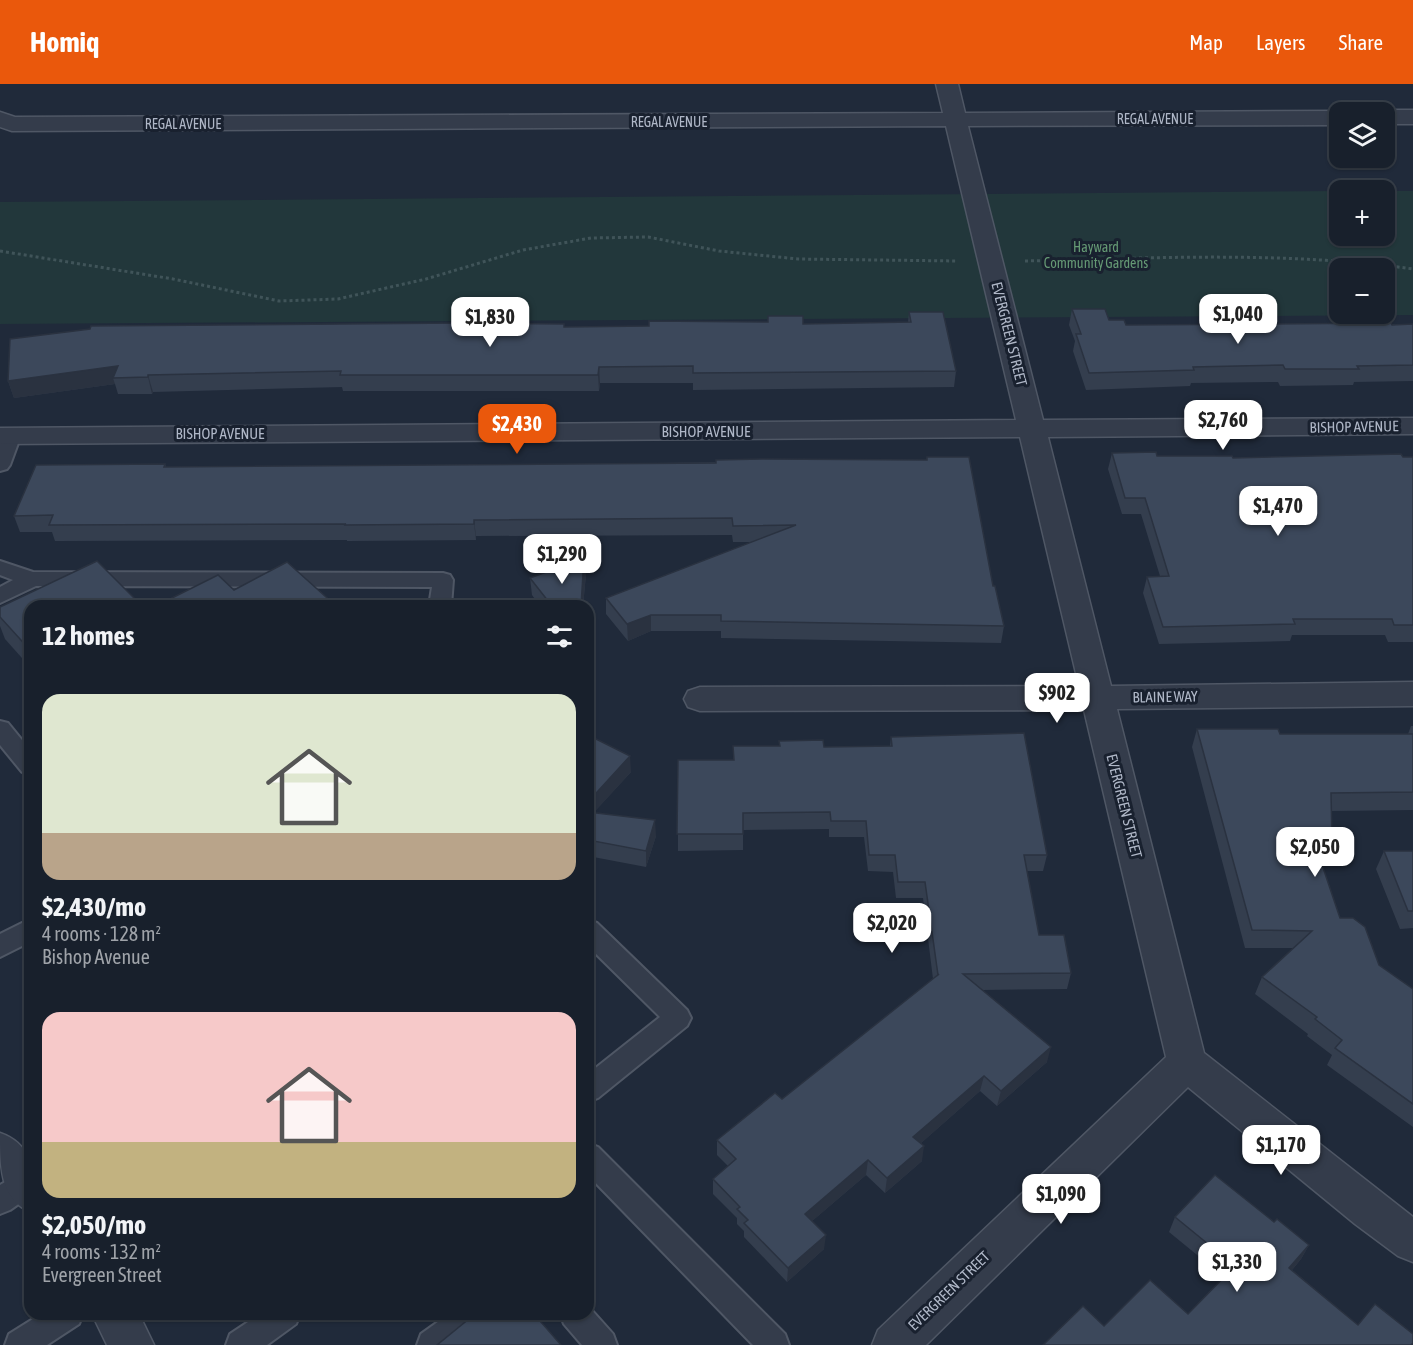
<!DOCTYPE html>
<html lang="en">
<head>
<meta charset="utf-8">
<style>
  :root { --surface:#18202c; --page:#212834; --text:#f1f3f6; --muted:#9fa3a9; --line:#363e48; --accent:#ea580c }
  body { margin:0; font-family:"Asap Condensed",sans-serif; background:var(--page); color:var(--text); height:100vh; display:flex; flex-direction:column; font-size:22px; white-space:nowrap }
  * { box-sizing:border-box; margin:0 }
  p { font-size:20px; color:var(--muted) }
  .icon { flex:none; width:33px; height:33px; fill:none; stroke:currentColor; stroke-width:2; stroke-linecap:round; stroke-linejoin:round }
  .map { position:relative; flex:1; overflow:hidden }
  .drawer { position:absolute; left:24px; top:516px; width:570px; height:720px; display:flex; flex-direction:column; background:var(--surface); border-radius:18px; box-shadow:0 2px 4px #0004,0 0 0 2px var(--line) }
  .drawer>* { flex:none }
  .tools { position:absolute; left:1329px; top:18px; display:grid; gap:12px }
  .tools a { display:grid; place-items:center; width:66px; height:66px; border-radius:12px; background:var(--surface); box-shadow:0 2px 4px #0004,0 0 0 2px var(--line); font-size:30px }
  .price { position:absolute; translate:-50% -51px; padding:0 14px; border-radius:12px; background:#fff; color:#222; font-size:20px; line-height:39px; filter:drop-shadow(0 2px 3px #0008) }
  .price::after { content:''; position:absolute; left:50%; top:36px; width:18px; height:14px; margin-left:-9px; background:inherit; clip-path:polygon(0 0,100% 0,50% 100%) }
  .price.selected { background:var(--accent); color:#fff }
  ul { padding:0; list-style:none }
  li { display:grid; align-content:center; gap:12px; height:318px; padding:0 18px }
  li span { display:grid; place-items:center; height:186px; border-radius:18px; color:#555 }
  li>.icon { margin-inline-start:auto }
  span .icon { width:108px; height:108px; fill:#fffc; stroke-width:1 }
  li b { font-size:26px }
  h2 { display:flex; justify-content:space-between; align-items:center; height:72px; padding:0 18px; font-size:26px }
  header { display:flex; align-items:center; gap:36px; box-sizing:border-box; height:84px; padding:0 30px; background:var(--accent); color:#fff }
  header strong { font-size:28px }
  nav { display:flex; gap:33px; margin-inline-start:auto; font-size:21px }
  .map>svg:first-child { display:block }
  .green { fill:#22373b; fill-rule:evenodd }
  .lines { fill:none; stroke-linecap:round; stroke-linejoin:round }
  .service-casing { stroke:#4f5765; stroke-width:4 }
  .minor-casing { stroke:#4f5765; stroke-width:3 }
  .tertiary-casing { stroke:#4f5765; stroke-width:3 }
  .path { stroke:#405459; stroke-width:3; stroke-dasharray:3 3; stroke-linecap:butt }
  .service { fill:#343c4b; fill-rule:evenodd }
  .minor { fill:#343c4b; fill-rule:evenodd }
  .tertiary { fill:#343c4b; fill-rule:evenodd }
  .wall { fill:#343e4e }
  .shaded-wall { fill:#2a3240 }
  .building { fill:#3c485b; stroke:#2a3240; stroke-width:1.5 }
  .labels { text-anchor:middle; stroke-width:6; stroke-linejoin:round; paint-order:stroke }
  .far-street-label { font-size:14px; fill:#afb7c7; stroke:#19212f }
  .far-park-label { font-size:14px; fill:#659974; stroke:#19212f }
  .street-label { font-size:15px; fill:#afb7c7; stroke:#19212f }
</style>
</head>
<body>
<header>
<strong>Homiq</strong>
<nav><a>Map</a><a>Layers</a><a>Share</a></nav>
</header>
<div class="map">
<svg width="1413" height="1261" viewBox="0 0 1413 1261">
  <rect width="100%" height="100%" fill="#202a3a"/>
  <path class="green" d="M1339,107L1340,152H1384L1385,107H1413V231L0,240V118ZM1340,184H1384V230H1340Z"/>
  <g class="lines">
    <defs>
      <g id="service">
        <polygon points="12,345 19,347 21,351 10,381 7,385 0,387 0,357 5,347"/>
        <polygon points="0,477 33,488 443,489 450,491 453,496 451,522 429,522 432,503 36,502 0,519 0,503 13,496 0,491"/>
        <polygon points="0,637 8,639 30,666 30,691 22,688 0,661"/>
        <polygon points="30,835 30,858 0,873 0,850"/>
        <polygon points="588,836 597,839 687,926 691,934 687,942 598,1014 588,1018 588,990 660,933 588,862"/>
        <polygon points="588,1059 598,1063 785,1250 789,1261 753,1261 588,1091"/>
        <polygon points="24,1087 30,1089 30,1112 10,1126 0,1130 0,1101"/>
        <polygon points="588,1222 613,1250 617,1261 582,1261 564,1240 560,1230 588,1230"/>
        <polygon points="41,1230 83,1230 79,1240 47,1261 5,1261 9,1250"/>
        <polygon points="260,1230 300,1230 296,1240 267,1261 226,1261 230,1250"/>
        <polygon points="449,1230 488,1230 484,1240 457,1261 417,1261 421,1250"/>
      </g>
      <g id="minor">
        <polygon points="936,0 958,0 965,29 1340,27 1344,28 1340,28 1340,41 968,42 1043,336 1413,334 1413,350 1048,353 1111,602 1413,598 1413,622 1117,625 1204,969 1413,1133 1413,1178 1398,1172 1355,1140 1188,1003 926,1261 872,1261 878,1246 1166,973 1084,626 700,627 688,623 684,615 688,607 700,603 1079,602 1020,353 0,360 0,344 1016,336 946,42 12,47 0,43 0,28 15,33 943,29"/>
        <polygon points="1384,26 1413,26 1413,40 1384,40 1384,28 1376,28"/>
      </g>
      <g id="tertiary">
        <path d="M0,1049C39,1063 30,1094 30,1128C0,1114 0,1083 0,1049Z"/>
        <polygon points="92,1230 139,1230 154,1261 107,1261"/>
      </g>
    </defs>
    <use href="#service" class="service-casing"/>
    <use href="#minor" class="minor-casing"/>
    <use href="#tertiary" class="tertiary-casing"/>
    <g class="path">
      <polyline points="0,167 173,195 279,217 338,215 426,195 523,166 591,154 648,153 719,167 798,175 957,177"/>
      <path d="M1025,177C1155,174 1284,167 1413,185"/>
    </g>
    <use href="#service" class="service"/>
    <use href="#minor" class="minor"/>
    <use href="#tertiary" class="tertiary"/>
  </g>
  <g class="wall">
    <polygon points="1072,225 1126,241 1413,240 1413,297 1354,298 1353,301 1280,302 1278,298 1191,299 1190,302 1086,306 1073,267 1075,257 1069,241"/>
    <polygon points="909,228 956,287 954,303 693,306 693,299 600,299 599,307 343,307 342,303 153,308 152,310 118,310 115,300 14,314 8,297 564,243 908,239"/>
    <polygon points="1112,369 1157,372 1233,374 1413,373 1413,558 1388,558 1385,551 1292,551 1290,557 1159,560 1143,509 1147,493 1160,492 1141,430 1122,430 1108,385"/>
    <polygon points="927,373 993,502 1004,542 1001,559 721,554 721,547 651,547 628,557 606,530 606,514 752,458 733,458 732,451 476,452 476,456 347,457 347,456 55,457 52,448 20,448 14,432 165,380 166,383 570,380 926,376"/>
    <polygon points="584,474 586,490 583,522 540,522 532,511 530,494"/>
    <polygon points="30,522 30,583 5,555 0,542 0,523"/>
    <polygon points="1411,642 1413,642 1413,726 1331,727 1332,756 1324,774 1320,774 1340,834 1379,881 1413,905 1413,1043 1327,981 1332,971 1307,952 1308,950 1255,910 1262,893 1294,864 1245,864 1192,663 1197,645 1280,650 1408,650"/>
    <polygon points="588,651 631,688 594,728 656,752 646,783 588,772"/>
    <polygon points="891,653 1047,771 1043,787 1027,787 1039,851 1071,889 1067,905 982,906 1047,978 997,1022 980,1007 921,1059 922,1077 885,1109 866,1091 812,1137 824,1165 787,1198 744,1153 744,1147 737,1140 737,1134 713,1110 713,1095 728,1082 717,1071 717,1056 782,1015 933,895 923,814 896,814 893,788 868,787 864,753 829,753 829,745 743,746 743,766 678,767 678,676 733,676 733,662 824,663 890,662"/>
    <polygon points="1384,767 1413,767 1413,844 1400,845 1376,785"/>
    <polygon points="1175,1133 1274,1138 1309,1161 1301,1175 1292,1186 1358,1241 1413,1250 1413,1260 1412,1261 1043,1261 1104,1242 1188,1230 1224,1193 1169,1148"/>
  </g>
  <g class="shaded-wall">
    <polygon points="118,282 113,294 115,300 14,314 8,297"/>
    <polygon points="599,283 600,299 599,307 598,291"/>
    <polygon points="148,291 153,308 152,310 148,293"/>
    <polygon points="474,436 476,452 476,456 474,440"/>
    <polygon points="584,474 586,490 583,522 581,522"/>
    <polygon points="651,531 651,547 628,557 627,540"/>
    <polygon points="630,672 631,688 588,735 588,718"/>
    <polygon points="655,736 656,752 646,783 646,767"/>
    <polygon points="1051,963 1047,978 997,1022 1001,1007"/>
    <polygon points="984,992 980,1007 911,1068 913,1053"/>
    <polygon points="924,1062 922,1077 885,1109 887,1094"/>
    <polygon points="868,1076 866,1091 804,1144 805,1130"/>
    <polygon points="826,1151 824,1165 787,1198 788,1184"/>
    <polygon points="1309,1161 1301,1175 1282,1198 1289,1184"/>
  </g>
  <g class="building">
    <polygon points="1072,225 1105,225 1109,236 1124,236 1126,241 1391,239 1392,241 1413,240 1413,281 1357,282 1359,285 1285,285 1283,281 1193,283 1194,286 1089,289 1076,250 1081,250"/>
    <polygon points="909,228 943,228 956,287 693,289 693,282 599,283 598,291 340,291 341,287 148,291 148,293 113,294 118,282 8,297 10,255 90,245 91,242 460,239 564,240 564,243 649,242 649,237 768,238 768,232 803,232 803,240 911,238"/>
    <polygon points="1156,368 1157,372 1232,372 1233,374 1401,370 1403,373 1413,373 1413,541 1394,541 1392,535 1293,535 1295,540 1163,543 1147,493 1169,492 1145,414 1125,414 1112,369"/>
    <polygon points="927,373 969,373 993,502 995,502 1004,542 721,537 721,531 651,531 627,540 606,514 796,441 733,442 732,434 474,436 474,440 344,441 346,440 49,441 53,431 14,432 36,381 165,380 164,383 570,380 716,379 716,376 762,375 927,376"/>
    <polygon points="584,474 581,522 552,522 530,494"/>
    <polygon points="97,477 142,522 30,522 30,566 0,533 0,523"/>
    <polygon points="287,478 336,522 156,522 218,491 234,506"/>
    <polygon points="1197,645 1278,645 1280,650 1413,650 1413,708 1331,709 1332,756 1314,757 1340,834 1353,834 1365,843 1379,881 1413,905 1413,1020 1335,964 1342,956 1315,935 1317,933 1262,893 1312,847 1252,846"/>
    <polygon points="1024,649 1047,771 1024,771 1039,851 1064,851 1071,889 963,890 1051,963 1001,1007 984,992 913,1053 924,1062 887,1094 868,1076 805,1130 826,1151 788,1184 744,1139 748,1136 737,1125 740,1123 713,1095 736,1075 717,1056 775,1009 782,1015 939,890 938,891 925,798 898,798 895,771 869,771 866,737 831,737 830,728 743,729 743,750 677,750 678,676 734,676 733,662 780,662 779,657 823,656 824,663 892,662 891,653"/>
    <polygon points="588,651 630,672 588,718"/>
    <polygon points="588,728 655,736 646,767 588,756"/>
    <polygon points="1384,767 1413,767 1413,827 1408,827"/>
    <polygon points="1215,1091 1274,1138 1277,1135 1309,1161 1289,1184 1358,1241 1375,1220 1413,1250 1413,1259 1411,1261 1043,1261 1083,1222 1104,1242 1150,1196 1188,1230 1235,1182 1175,1133"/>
    <polygon points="475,1230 534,1230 561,1261 437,1261"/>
  </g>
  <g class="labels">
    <g class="far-street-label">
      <text x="1155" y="40">REGAL AVENUE</text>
      <text x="669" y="43">REGAL AVENUE</text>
      <text x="183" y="45">REGAL AVENUE</text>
    </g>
    <g class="far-park-label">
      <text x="1096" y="168">Hayward<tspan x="1096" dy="16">Community Gardens</tspan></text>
    </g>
    <g class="street-label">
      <text transform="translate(1009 250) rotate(76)" y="5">EVERGREEN STREET</text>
      <text transform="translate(1354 343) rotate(-1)" y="5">BISHOP AVENUE</text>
      <text x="706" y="353">BISHOP AVENUE</text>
      <text x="220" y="355">BISHOP AVENUE</text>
      <text transform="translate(1165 613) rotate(-1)" y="5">BLAINE WAY</text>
      <text transform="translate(1124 722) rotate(76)" y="5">EVERGREEN STREET</text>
      <text transform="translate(949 1207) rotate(-44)" y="5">EVERGREEN STREET</text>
    </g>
  </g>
</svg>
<div class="tools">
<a><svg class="icon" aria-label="layers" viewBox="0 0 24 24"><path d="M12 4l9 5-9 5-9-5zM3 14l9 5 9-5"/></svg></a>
<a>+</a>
<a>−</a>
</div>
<b class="price" style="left:1238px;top:261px">$1,040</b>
<b class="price" style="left:490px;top:264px">$1,830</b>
<b class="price" style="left:1223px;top:367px">$2,760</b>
<b class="price selected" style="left:517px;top:371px">$2,430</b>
<b class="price" style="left:1278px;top:453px">$1,470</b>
<b class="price" style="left:562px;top:501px">$1,290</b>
<b class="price" style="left:1057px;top:640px">$902</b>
<b class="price" style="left:1315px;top:794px">$2,050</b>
<b class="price" style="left:892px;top:870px">$2,020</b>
<b class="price" style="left:1281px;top:1092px">$1,170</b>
<b class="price" style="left:1061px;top:1141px">$1,090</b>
<b class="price" style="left:1237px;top:1209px">$1,330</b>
<section class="drawer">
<h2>12 homes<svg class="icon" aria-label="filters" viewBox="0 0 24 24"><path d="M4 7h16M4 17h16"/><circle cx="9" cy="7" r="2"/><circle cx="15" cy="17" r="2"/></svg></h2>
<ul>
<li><span style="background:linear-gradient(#dfe7d0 75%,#b9a48a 0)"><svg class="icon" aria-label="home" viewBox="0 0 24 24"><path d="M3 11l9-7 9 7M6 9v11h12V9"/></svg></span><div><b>$2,430/mo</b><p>4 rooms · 128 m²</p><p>Bishop Avenue</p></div></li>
<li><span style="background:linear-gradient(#f6c9c9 70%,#c2b280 0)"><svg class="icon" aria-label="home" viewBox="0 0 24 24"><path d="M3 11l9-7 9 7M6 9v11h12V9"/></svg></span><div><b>$2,050/mo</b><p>4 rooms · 132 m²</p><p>Evergreen Street</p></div></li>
</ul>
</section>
</div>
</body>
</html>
